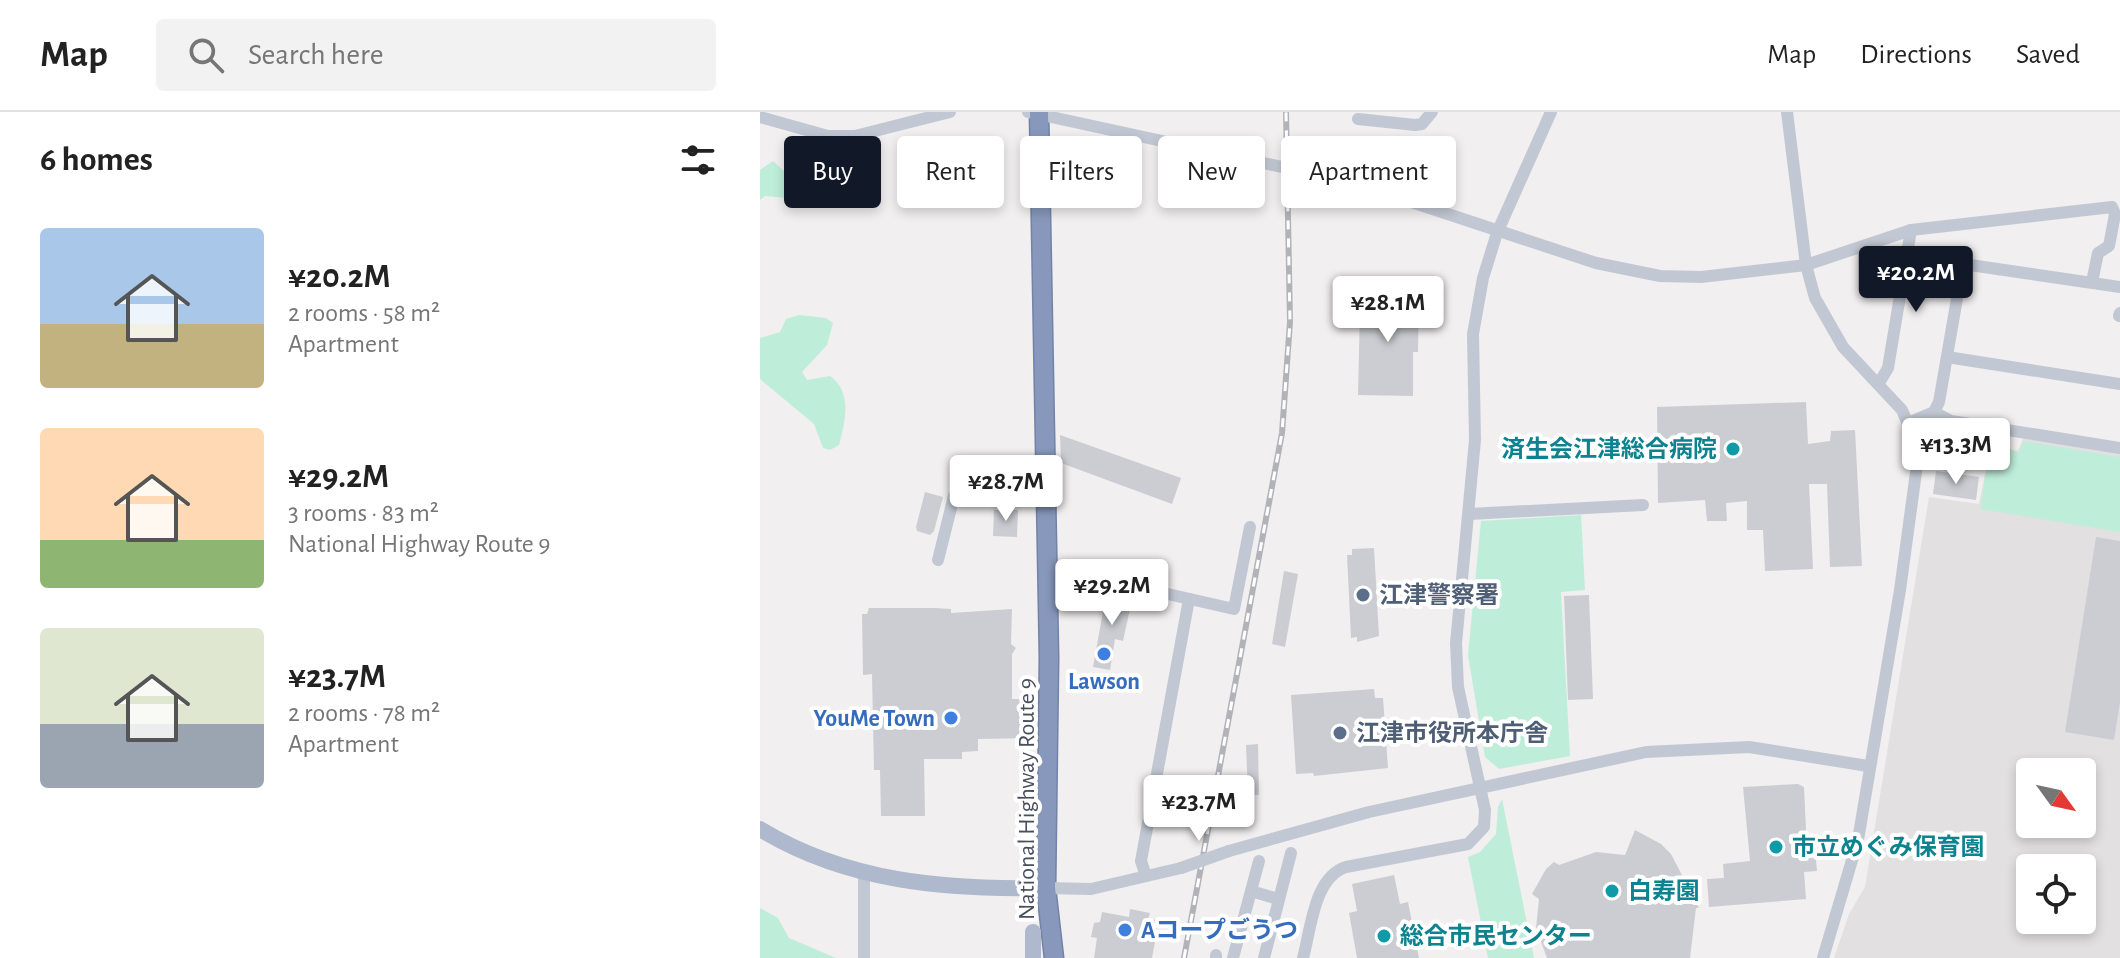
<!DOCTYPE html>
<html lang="en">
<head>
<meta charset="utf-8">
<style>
  :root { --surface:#fff; --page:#f2f2f2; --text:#222; --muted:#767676; --line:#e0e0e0; --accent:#111827 }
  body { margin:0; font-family:"Alegreya Sans","Noto Sans JP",sans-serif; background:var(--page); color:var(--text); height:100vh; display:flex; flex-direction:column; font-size:30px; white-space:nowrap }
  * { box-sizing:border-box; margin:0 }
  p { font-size:26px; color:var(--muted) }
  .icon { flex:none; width:44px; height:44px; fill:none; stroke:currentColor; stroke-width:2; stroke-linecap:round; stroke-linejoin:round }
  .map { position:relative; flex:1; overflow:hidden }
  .drawer { display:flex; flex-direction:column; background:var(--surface); width:760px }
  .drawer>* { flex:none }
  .guide { position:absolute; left:24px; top:24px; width:760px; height:72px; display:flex; gap:16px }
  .needle { width:52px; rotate:123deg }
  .buttons { position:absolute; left:1256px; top:646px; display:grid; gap:16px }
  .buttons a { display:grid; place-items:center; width:80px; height:80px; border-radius:8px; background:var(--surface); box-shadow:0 4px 12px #0003; font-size:40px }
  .price { position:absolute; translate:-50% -68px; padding:0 18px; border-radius:8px; background:#fff; color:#222; font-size:26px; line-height:52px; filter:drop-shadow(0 2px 4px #0008) }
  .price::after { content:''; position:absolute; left:50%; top:48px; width:24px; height:18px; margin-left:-12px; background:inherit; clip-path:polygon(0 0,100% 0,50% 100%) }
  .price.current { background:var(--accent); color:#fff }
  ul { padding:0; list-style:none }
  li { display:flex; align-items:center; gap:24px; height:200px; padding:0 40px }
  li span { display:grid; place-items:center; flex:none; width:224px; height:160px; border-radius:8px; color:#555 }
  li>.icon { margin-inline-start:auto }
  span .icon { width:96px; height:96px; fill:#fffc; stroke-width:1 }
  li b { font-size:34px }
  h2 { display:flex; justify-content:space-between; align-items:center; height:96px; padding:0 40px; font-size:34px }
  .tag { padding:0 28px; border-radius:8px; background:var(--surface); box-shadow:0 4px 12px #0003; font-size:28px; line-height:72px }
  .tag.current { background:var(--accent); color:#fff }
  header { display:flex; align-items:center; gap:48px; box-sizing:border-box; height:112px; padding:0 40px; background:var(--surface); border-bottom:2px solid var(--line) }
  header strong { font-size:38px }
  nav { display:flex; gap:44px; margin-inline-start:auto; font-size:28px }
  .search { width:560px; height:72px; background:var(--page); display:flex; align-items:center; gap:20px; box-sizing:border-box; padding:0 28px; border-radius:8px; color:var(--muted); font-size:30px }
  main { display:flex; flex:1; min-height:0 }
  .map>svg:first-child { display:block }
  .education { fill:#e2e0e1; fill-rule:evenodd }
  .green { fill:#beeed9 }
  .building { fill:#cccdd3 }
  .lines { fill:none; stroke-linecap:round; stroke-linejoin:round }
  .highway-casing { stroke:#7383a8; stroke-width:21 }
  .minor { stroke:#c2c8d3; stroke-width:12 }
  .major { stroke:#afb9cd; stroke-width:16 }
  .highway { stroke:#8798bc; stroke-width:18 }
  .rail-casing { stroke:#b1b3b9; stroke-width:6 }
  .rail { stroke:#fff; stroke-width:3; stroke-dasharray:9; stroke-linecap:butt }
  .minor-bridge { stroke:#c2c8d3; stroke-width:12 }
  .culture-dot { fill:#0f9aa8; stroke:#fff; stroke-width:3 }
  .service-dot { fill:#5c6f8a; stroke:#fff; stroke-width:3 }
  .shop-dot { fill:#3f7fe0; stroke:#fff; stroke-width:3 }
  .labels { text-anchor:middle; stroke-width:8; stroke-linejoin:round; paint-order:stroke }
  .culture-label { font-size:24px; font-weight:bold; fill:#0d838f; stroke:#fff; text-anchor:start }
  .service-label { font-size:24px; font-weight:bold; fill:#4e5e75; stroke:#fff; text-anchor:start }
  .shop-label { font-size:24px; font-weight:bold; fill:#366cbe; stroke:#fff }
  .street-label { font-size:24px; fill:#474e5c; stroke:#fff }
</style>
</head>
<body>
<header>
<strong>Map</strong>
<div class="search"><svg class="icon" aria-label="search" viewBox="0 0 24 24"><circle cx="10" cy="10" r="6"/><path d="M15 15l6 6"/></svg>Search here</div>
<nav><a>Map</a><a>Directions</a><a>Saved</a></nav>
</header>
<main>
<section class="drawer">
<h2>6 homes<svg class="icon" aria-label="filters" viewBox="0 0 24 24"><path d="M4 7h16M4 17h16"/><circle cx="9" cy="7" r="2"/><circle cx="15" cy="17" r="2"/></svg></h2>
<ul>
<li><span style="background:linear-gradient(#a9c7e8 60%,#c2b280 0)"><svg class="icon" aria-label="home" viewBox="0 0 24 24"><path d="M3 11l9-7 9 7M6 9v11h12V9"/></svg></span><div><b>¥20.2M</b><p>2 rooms · 58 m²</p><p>Apartment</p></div></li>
<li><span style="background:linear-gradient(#ffd9b3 70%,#8fb573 0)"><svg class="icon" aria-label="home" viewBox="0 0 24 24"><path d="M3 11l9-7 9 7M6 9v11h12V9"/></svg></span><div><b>¥29.2M</b><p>3 rooms · 83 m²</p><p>National Highway Route 9</p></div></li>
<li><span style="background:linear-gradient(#dfe7d0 60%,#9aa5b1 0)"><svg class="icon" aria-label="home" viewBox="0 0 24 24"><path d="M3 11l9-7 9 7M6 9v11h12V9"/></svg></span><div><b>¥23.7M</b><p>2 rooms · 78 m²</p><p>Apartment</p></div></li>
</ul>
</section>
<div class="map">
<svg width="1360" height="846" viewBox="0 0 1360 846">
  <rect width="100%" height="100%" fill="#f1efef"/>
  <path class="education" d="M1264,324L1360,340V846H1074L1089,802L1105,775L1169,385L1219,392L1231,333L1258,339ZM1270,660H1322V712H1270ZM1270,756H1322V808H1270Z"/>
  <g class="green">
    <polygon points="13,49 39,73 26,86 5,84 0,88 0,58"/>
    <path d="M39,203L66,206L73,211L67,233L42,260L47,268L70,264C93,280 85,310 79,333L70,338L63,336L54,312L0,267V226L20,220L26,207Z"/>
    <polygon points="1263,329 1360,345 1360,420 1220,397 1230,335 1259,340"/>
    <polygon points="821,403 825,478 801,480 810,644 739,657 725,645 708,543 721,409"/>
    <polygon points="742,687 774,846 728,846 708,745 720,740 736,722 738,695"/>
    <polygon points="0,796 18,806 29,826 76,846 0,846"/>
  </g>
  <g class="building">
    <polygon points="608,181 659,181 658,240 653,240 653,284 598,283 600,196 607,196"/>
    <polygon points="1046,290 1048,332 1070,329 1071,319 1095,318 1102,454 1070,455 1067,372 1049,372 1053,457 1005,459 1003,418 987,418 987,389 966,391 967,409 947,409 945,388 898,391 897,295"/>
    <polygon points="300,323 421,366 412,392 301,351"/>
    <polygon points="1176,359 1219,365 1216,388 1173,382"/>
    <polygon points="165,380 183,385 174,419 170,423 157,419 156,415"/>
    <polygon points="234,398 258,398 257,425 233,424"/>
    <polygon points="1336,425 1360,429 1360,590 1354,628 1305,620"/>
    <polygon points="614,436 619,524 597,530 597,525 591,526 587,443 592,443 592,437"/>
    <polygon points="524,459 538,462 525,535 512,532"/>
    <polygon points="347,477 373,483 363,529 355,527 350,558 333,555"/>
    <polygon points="829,483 833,587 808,588 804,484"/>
    <polygon points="109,496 175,496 191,497 191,501 252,497 251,532 256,536 252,542 252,587 269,587 270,626 218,627 218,639 202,640 202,647 164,647 165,704 121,704 120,658 114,658 112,562 103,563 102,502 107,502"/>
    <polygon points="614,577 615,586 623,586 628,656 554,664 553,661 536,662 531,583"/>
    <polygon points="498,632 499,683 488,683 486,633"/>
    <polygon points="1038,672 1044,675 1047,738 1055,738 1057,759 1044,760 1046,787 949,795 947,767 964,766 963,752 990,749 983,675"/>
    <polygon points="875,718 901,732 911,742 939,796 936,796 930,846 787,846 776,816 779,787 772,782 786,757 794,750 799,753 836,740 865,743"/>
    <polygon points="634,763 640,792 648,790 659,846 597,846 589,801 597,799 592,772"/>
    <polygon points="370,797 390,801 388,807 399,808 392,846 334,846 337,826 331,825 334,811 340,810 342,800 369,805"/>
  </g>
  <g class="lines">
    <defs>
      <polyline id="highway" points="279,0 289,546 286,776 294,846"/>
    </defs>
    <use href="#highway" class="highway-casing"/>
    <g class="minor">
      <polyline points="268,0 591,70 836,151 900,164 941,165 1046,153 1151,118 1352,95 1355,102 1349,134 1338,141 1332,170"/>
      <polyline points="1027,0 1046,153 1055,186 1083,235 1142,298 1153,324 1157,353 1140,478 1098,728 1063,846"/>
      <polyline points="0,5 68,24 95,24 190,0"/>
      <polyline points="598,7 655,13 662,12 672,0"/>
      <polyline points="1359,204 1360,201"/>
      <polyline points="1187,245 1360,272"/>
      <polyline points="1119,271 1128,256 1151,118"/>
      <polyline points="1174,300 1191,309 1360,336"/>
      <polyline points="1148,311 1174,300 1179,290 1202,158 1210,153 1360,175"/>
      <polyline points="709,402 883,393"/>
      <polyline points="178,448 194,384 207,377 287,390"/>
      <polyline points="288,465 324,463 474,497 490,415"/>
      <polyline points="469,739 609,700 886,640 989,635 1108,654"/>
      <polyline points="104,762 104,846"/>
      <polyline points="386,764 381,749 429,487"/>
      <polyline points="286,776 331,777 421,756"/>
      <polyline points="491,779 518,787"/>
      <polyline points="456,846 456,843"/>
      <polyline points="473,846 499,749"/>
      <polyline points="504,846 531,741"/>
      <path d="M543,846C551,817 554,765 586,755L708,732L724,715L725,698L698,575L696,531L715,328L713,222L723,166L737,121L791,0"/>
    </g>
    <g class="major">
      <path d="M0,717C87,770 186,778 286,776"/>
      <polyline points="273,846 273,820"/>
    </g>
    <use href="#highway" class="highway"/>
    <defs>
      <polyline id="rail" points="424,846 522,321 530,210 526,0"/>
    </defs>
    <use href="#rail" class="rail-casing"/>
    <use href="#rail" class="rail"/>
    <polyline class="minor-bridge" points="421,756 469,739"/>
  </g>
  <g class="culture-dot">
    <circle cx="973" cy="337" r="8"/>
    <circle cx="1016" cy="735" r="8"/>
    <circle cx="852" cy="779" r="8"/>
    <circle cx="624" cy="824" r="8"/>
  </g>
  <g class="service-dot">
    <circle cx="603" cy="483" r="8"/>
    <circle cx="580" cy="621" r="8"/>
  </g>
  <g class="shop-dot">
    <circle cx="344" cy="542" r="8"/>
    <circle cx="191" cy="606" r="8"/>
    <circle cx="365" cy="818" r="8"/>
  </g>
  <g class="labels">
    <g class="culture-label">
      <text x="957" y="345" text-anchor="end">済生会江津総合病院</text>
      <text x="1032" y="743">市立めぐみ保育園</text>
      <text x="868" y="787">白寿園</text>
      <text x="640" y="832">総合市民センター</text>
    </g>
    <g class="service-label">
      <text x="619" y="491">江津警察署</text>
      <text x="596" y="629">江津市役所本庁舎</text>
    </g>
    <g class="shop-label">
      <text x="344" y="577">Lawson</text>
      <text x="175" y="614" text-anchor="end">YouMe Town</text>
      <text x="381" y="826" text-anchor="start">Aコープごうつ</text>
    </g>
    <g class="street-label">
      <text transform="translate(266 687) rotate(-90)" y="8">National Highway Route 9</text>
    </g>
  </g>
</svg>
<div class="buttons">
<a><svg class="needle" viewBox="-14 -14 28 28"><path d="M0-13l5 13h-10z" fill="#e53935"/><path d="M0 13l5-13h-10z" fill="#767676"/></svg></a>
<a><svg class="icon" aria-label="locate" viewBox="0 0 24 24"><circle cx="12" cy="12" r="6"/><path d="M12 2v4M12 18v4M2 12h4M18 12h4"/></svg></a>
</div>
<b class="price current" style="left:1156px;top:202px">¥20.2M</b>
<b class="price" style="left:628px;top:232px">¥28.1M</b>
<b class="price" style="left:1196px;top:374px">¥13.3M</b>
<b class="price" style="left:246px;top:411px">¥28.7M</b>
<b class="price" style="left:352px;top:515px">¥29.2M</b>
<b class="price" style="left:439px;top:731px">¥23.7M</b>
<div class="guide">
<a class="tag current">Buy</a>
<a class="tag">Rent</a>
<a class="tag">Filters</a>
<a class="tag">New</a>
<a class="tag">Apartment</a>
</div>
</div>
</main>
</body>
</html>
